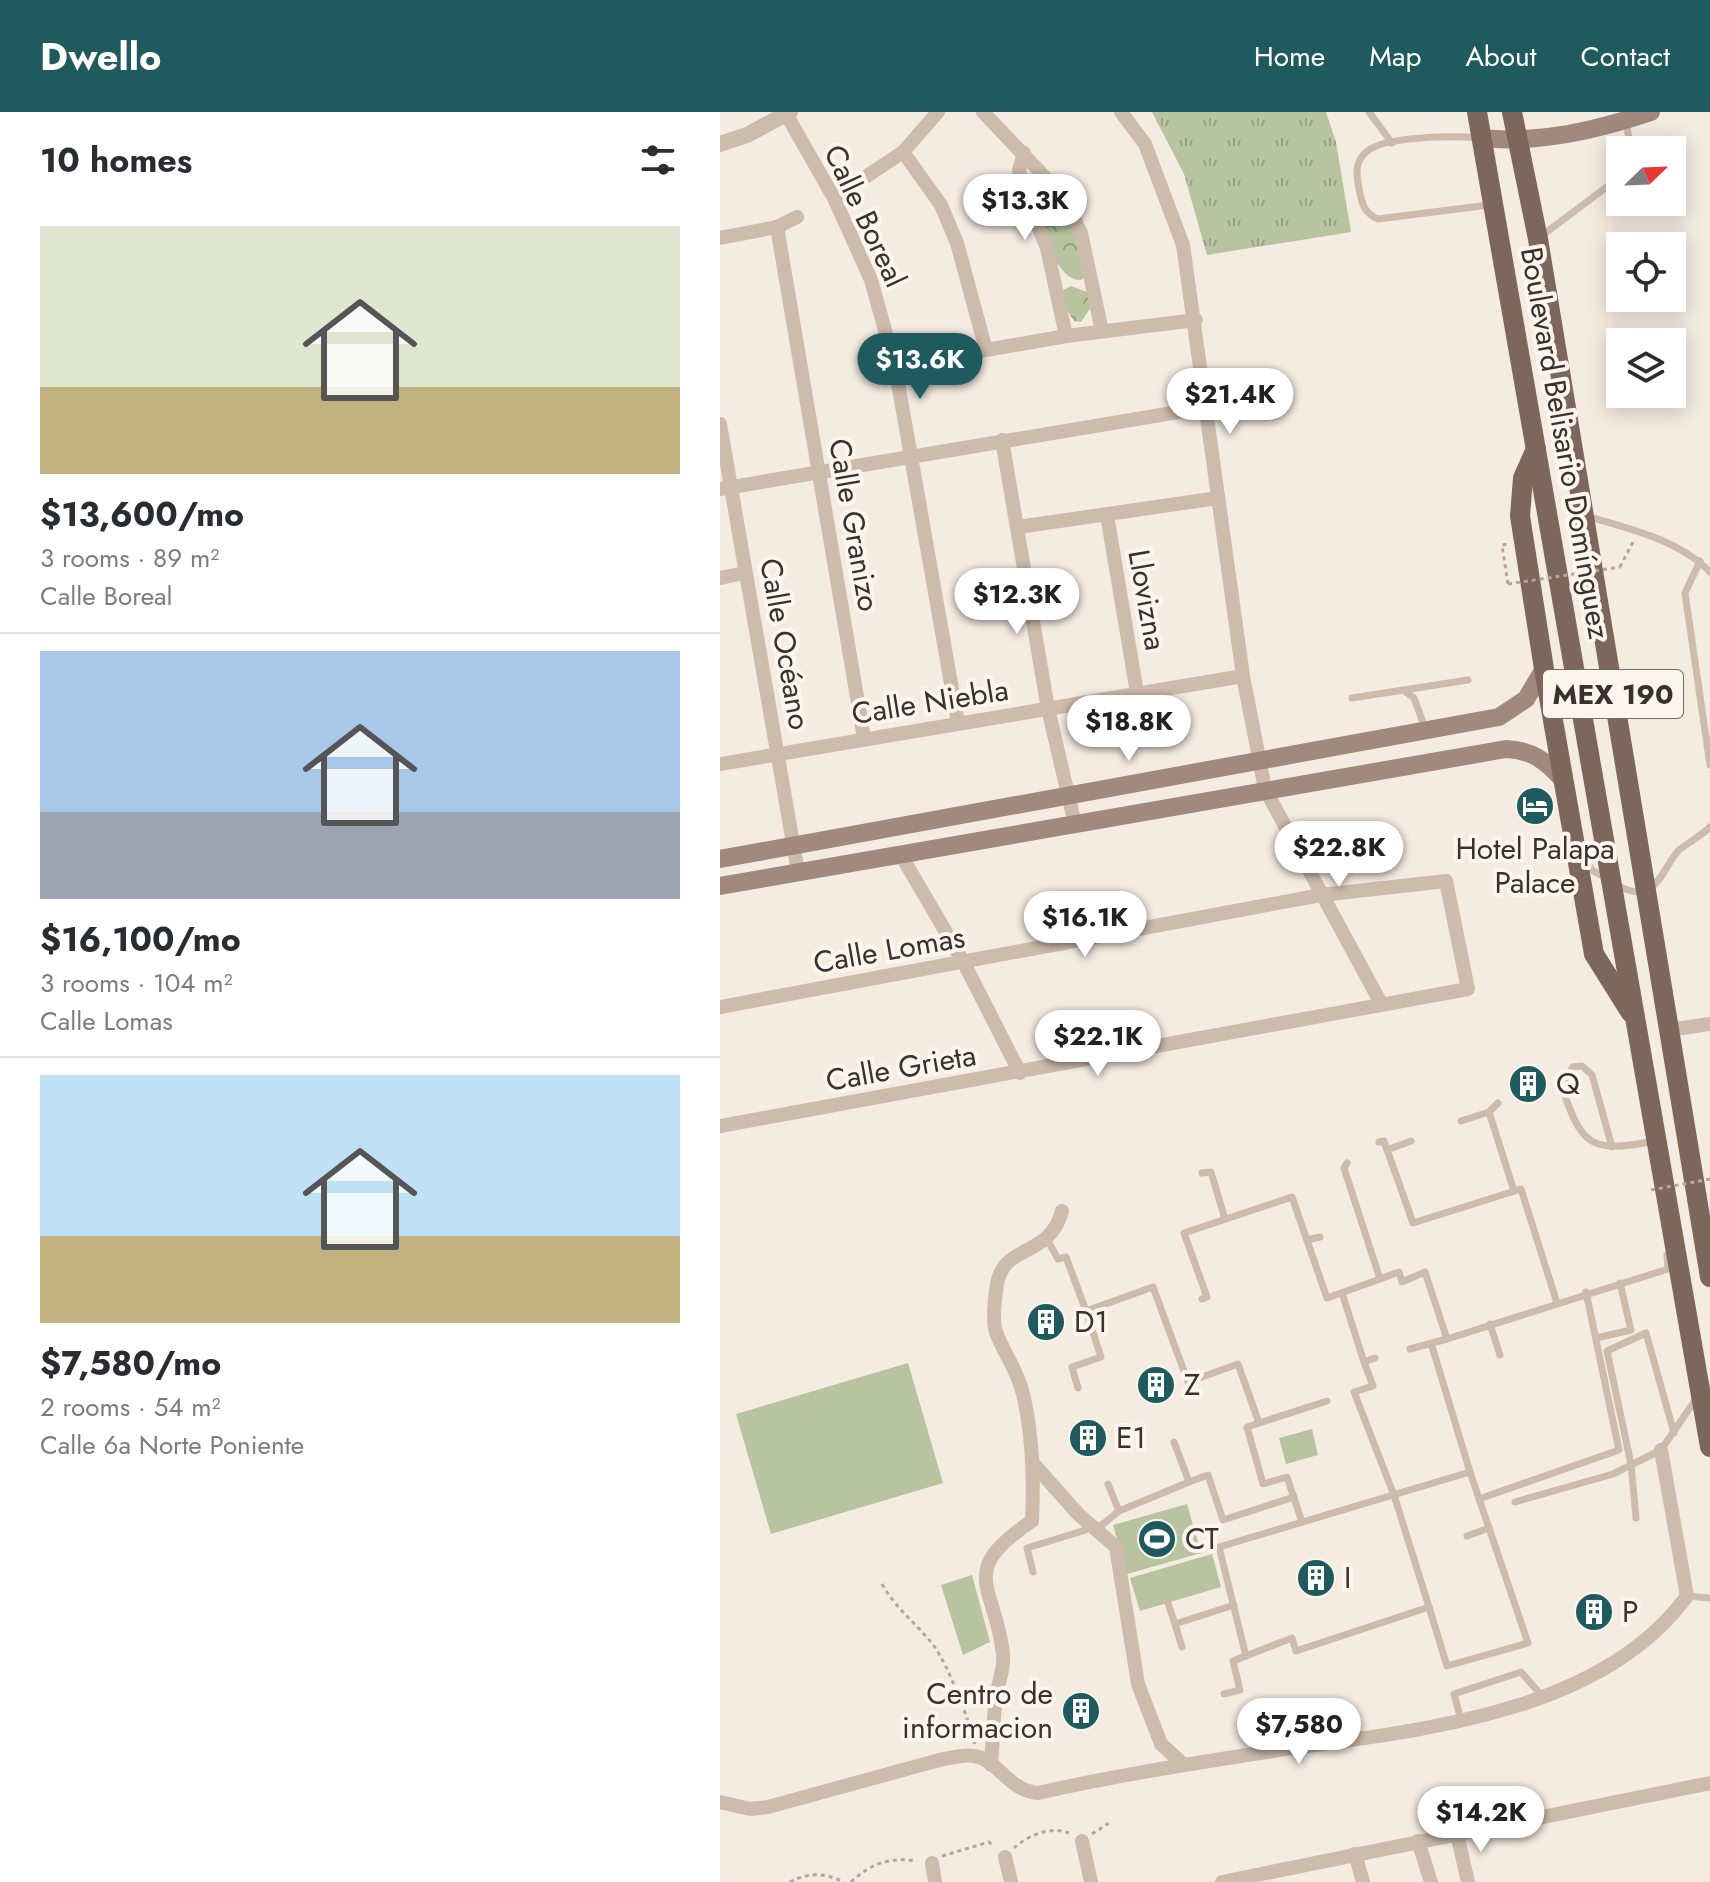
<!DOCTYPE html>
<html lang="en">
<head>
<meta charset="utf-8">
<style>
  :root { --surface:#fff; --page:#f7f7f7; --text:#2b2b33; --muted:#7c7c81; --line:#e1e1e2; --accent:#1f5a5e }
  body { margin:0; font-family:Jost,sans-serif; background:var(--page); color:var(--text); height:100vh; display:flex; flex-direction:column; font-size:30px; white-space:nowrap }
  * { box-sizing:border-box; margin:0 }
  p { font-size:26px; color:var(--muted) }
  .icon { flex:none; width:44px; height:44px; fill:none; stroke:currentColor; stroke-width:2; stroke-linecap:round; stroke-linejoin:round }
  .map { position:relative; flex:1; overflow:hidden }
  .panel { display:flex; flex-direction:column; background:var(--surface); width:720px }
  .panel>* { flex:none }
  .needle { width:52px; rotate:67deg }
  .tools { position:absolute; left:886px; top:24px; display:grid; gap:16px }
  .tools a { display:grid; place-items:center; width:80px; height:80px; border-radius:0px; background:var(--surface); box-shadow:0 4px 20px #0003; font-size:40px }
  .price { position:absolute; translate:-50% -68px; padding:0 18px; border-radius:28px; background:#fff; color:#222; font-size:26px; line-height:52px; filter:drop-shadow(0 2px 4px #0008) }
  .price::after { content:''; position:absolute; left:50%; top:48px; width:24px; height:18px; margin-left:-12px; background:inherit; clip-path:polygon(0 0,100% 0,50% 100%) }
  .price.selected { background:var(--accent); color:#fff }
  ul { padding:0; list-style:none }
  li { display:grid; align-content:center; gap:16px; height:424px; padding:0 40px }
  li+li { border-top:2px solid var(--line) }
  li span { display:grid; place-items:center; height:248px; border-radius:0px; color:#555 }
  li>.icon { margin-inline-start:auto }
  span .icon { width:144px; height:144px; fill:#fffc; stroke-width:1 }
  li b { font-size:34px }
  h2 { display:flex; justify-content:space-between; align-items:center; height:96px; padding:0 40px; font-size:34px }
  header { display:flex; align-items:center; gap:48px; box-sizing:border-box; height:112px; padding:0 40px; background:var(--accent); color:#fff }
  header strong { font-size:38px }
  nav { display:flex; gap:44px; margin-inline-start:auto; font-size:28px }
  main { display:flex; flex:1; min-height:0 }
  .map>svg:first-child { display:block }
  .grass { fill:url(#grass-tufts) }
  .forest { fill:url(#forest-crowns) }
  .pitch { fill:#b8c4a0 }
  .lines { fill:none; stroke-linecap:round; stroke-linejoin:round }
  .path { stroke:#b9a596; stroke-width:3; stroke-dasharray:4 4; stroke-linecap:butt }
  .service { stroke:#cdbbac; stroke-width:7 }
  .minor { stroke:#cdbbac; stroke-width:14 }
  .tertiary { stroke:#cdbbac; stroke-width:16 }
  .secondary { stroke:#a18a7d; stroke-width:18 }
  .primary { stroke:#7d675c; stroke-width:20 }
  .path-bridge { stroke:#b9a596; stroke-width:3; stroke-dasharray:4 4; stroke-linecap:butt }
  .service-bridge { stroke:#cdbbac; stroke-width:7 }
  .labels { text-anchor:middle; stroke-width:8; stroke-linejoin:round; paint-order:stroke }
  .shield { fill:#fbf5ee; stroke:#756b66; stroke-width:2 }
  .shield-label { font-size:28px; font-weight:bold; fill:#3b302b }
  .street-label { font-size:30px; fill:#3b302b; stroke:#fbf5ee }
  .poi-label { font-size:30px; fill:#3b302b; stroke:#fbf5ee; text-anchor:start }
</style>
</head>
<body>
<header>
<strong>Dwello</strong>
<nav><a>Home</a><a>Map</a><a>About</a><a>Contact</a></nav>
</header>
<main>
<section class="panel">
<h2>10 homes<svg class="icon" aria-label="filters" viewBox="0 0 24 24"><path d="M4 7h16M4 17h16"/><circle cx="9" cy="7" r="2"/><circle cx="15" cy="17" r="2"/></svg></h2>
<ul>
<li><span style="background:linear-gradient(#dfe7d0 65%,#c2b280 0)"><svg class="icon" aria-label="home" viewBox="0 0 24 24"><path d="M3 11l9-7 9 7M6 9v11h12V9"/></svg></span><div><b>$13,600/mo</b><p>3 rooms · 89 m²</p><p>Calle Boreal</p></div></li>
<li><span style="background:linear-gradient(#a9c7e8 65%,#9aa5b1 0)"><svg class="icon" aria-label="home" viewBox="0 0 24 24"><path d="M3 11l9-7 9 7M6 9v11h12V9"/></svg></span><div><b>$16,100/mo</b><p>3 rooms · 104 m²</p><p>Calle Lomas</p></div></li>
<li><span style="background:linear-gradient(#bfe0f5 65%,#c2b280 0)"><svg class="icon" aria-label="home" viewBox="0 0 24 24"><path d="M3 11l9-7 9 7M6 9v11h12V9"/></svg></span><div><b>$7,580/mo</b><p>2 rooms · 54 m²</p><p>Calle 6a Norte Poniente</p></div></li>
</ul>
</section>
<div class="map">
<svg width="990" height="1770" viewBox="0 0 990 1770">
  <defs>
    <pattern id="grass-tufts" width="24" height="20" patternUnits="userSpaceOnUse" patternTransform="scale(2)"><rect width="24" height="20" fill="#b8c4a0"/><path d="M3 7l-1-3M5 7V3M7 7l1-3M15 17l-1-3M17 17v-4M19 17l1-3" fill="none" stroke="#97a083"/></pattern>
    <pattern id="forest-crowns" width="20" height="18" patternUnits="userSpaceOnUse" patternTransform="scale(2)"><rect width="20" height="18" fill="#b8c4a0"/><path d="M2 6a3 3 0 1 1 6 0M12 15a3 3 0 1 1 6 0" fill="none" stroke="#97a083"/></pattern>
  </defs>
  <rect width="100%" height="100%" fill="#f4ebe1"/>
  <polygon class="grass" points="432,0 606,0 616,30 631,120 487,143 464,62"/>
  <g class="forest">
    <path d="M324,71L357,125L365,165L361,168C333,169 320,107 312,84L317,74Z"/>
    <polygon points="351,174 367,180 371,195 361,210 354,209 345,195 343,178"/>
  </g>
  <g class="pitch">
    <polygon points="188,1251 223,1371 51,1422 16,1302"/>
    <polygon points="592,1317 598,1343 566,1352 559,1326"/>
    <polygon points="467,1392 481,1441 407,1462 393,1413"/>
    <polygon points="492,1442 501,1475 420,1499 410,1466"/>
    <polygon points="252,1463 270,1530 243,1543 221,1473"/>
  </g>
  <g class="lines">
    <g class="path">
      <polyline points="900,455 913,430"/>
      <polyline points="788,472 782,433 789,432"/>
      <path d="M162,1472C176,1497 197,1512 214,1534C229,1555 248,1606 255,1632"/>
      <polyline points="372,1722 389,1711"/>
      <path d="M294,1736C308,1723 331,1714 349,1721"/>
      <polyline points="222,1744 269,1730 274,1735"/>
      <path d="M70,1770C89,1760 105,1761 124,1770"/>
      <path d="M131,1770C151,1751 170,1745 197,1749"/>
    </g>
    <g class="service">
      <polyline points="649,0 672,31"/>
      <polyline points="906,9 911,38"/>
      <path d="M760,26C736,24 660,23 644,42C634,53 637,64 639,77C642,92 644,101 658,107L769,93"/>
      <polyline points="820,125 900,65"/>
      <path d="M866,404C907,416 960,428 990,460"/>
      <polyline points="980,449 965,481 990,653"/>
      <polyline points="683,578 694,586 705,616"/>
      <polyline points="632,586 748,568"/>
      <polyline points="864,746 872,758 887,767"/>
      <path d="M897,773C937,796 942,755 959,738C969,730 981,724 990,715"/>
      <polyline points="769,1000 778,991"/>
      <polyline points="741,1009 769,1000 794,1079"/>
      <polyline points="659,1030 664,1029 693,1111 801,1077 837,1191"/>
      <path d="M892,1035L872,963L862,954L853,955L841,973C862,1033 868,1042 935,1029"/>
      <polyline points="667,1038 691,1029"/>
      <polyline points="627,1051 624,1056 660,1167 679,1160 682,1170 705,1160 727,1227 690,1237"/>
      <polyline points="482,1061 491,1060 505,1107"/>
      <polyline points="587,1128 600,1125"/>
      <polyline points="328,1129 338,1147 346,1145 366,1199 433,1175 468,1270 518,1252 539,1311"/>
      <polyline points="622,1181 644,1250 655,1246"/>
      <polyline points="482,1187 487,1185 464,1121 572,1085 607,1186 660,1167"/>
      <polyline points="770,1212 780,1243"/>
      <polyline points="876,1226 911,1218 900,1171"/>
      <polyline points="727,1227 948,1157 947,1143"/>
      <polyline points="358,1276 352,1255 381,1245 366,1199"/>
      <polyline points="454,1330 469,1370 488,1363 503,1408 574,1385"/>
      <polyline points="388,1372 399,1399 469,1370"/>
      <polyline points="759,1387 899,1338 866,1180"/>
      <polyline points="795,1390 893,1362 941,1338 976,1287"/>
      <polyline points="916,1406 911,1352 887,1239 926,1221 954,1321"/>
      <polyline points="582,1410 567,1365 543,1372 527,1315 607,1289"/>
      <polyline points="382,1413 399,1399"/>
      <polyline points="747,1424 769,1416"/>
      <polyline points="313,1460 307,1436 359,1420"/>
      <polyline points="967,1484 990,1486"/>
      <polyline points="448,1491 455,1512"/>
      <polyline points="709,1495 727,1554 808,1531 750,1360"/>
      <polyline points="462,1535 455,1512 514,1493"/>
      <polyline points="526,1544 499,1435 750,1360 711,1231"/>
      <polyline points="504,1582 520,1578 513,1549 572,1526 576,1539 709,1495 674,1383 634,1280 653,1274 644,1250"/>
      <polyline points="741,1608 734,1582 801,1560 822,1584"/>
    </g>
    <g class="minor">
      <polyline points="65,0 114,86 151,168 175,254 238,611"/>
      <polyline points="263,0 342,83 361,121 382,219"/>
      <polyline points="401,0 425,32 463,133 523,564 545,677 662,893"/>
      <polyline points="183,40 221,93 237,131 266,238"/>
      <polyline points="304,41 299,58 302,75 327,136 346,224"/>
      <polyline points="114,86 183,40 218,0"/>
      <polyline points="57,115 144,626"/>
      <polyline points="0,126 57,115 77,105"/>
      <polyline points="175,254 346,224 476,208"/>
      <polyline points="0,312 78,760"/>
      <polyline points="282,328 328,597 355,712"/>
      <polyline points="0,377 488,295"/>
      <polyline points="387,403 417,581"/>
      <polyline points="298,415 498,386"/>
      <polyline points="0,466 25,461"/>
      <polyline points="0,652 523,564"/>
      <polyline points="181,743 244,851 300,961"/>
      <polyline points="0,895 601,783 726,769 748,877 0,1014"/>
      <polyline points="949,918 990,912"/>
      <polyline points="312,1350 358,1402 396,1435 418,1572 441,1632 464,1653"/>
      <path d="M271,1653C273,1631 273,1608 276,1585C278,1571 285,1556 283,1542C276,1474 235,1460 312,1409C314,1366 313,1324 303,1282C298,1259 284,1242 276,1220C272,1209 275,1185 277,1172C284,1131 330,1146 342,1099"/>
      <path d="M0,1690L30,1697L48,1695L223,1647C233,1646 244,1642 254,1644C278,1647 287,1678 318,1681C393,1664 470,1652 546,1640C685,1619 877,1607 967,1484L941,1338"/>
      <polyline points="737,1722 748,1770"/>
      <polyline points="362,1729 371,1770"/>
      <polyline points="698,1729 711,1770"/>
      <polyline points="635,1742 643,1770"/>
      <polyline points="285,1745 291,1770"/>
      <polyline points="212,1751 215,1770"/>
      <polyline points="502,1770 990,1671"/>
    </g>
    <polyline class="tertiary" points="0,32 27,23 70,0"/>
    <g class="secondary">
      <path d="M762,26C819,32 877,18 931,0"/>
      <polyline points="0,747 779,605 806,587 824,557"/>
      <path d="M0,774L786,637C812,638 826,649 843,668"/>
    </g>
    <g class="primary">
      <polyline points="757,0 990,1335"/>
      <polyline points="792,0 818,127 990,1165"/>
      <polyline points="816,337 803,366 800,404 824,557 874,842 911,901"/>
    </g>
    <g class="path-bridge">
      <polyline points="788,472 900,455"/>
      <polyline points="931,1078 990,1067"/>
    </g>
    <polyline class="service-bridge" points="359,1420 382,1413"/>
  </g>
  <defs>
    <symbol id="hotel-disc" viewBox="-11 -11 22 22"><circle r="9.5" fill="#1f5a5e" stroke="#fbf5ee"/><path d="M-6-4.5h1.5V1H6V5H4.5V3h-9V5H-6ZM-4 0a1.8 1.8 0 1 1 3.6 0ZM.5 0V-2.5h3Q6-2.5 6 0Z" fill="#fff"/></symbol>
    <symbol id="building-disc" viewBox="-11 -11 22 22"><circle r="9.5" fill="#1f5a5e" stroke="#fbf5ee"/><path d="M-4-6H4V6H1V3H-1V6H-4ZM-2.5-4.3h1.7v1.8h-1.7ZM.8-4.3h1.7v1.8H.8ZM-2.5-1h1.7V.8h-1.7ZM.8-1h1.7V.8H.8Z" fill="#fff"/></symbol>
    <symbol id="stadium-disc" viewBox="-11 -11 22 22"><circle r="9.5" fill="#1f5a5e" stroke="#fbf5ee"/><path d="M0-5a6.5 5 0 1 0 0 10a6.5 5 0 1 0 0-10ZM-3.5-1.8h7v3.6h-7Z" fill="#fff"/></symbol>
  </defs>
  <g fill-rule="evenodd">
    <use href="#hotel-disc" x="793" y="672" width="44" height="44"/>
    <use href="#building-disc" x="786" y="950" width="44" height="44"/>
    <use href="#building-disc" x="304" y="1188" width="44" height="44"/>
    <use href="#building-disc" x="414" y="1251" width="44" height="44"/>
    <use href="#building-disc" x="346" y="1304" width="44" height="44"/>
    <use href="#stadium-disc" x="415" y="1405" width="44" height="44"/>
    <use href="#building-disc" x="574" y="1444" width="44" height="44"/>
    <use href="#building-disc" x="852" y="1478" width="44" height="44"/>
    <use href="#building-disc" x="339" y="1577" width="44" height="44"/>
  </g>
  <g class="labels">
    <rect class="shield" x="823" y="558" width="140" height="48" rx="6"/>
    <g class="shield-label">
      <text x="893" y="592">MEX 190</text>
    </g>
    <g class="street-label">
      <text transform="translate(145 104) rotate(65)" y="10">Calle Boreal</text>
      <text transform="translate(845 331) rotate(80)" y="10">Boulevard Belisario Domínguez</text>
      <text transform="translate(134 413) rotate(80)" y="10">Calle Granizo</text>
      <text transform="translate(427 488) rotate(80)" y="10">Llovizna</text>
      <text transform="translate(65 532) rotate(80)" y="10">Calle Océano</text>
      <text transform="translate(210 590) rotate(-9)" y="10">Calle Niebla</text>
      <text transform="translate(169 838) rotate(-10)" y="10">Calle Lomas</text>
      <text transform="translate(181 956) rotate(-10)" y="10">Calle Grieta</text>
    </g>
    <g class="poi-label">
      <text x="815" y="747" text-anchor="middle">Hotel Palapa<tspan x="815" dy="34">Palace</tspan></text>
      <text x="836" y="982">Q</text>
      <text x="354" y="1220">D1</text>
      <text x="464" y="1283">Z</text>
      <text x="396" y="1336">E1</text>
      <text x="465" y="1437">CT</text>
      <text x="624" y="1476">I</text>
      <text x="902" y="1510">P</text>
      <text x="333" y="1592" text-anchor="end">Centro de<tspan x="333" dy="34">informacion</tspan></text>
    </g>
  </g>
</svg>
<div class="tools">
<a><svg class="needle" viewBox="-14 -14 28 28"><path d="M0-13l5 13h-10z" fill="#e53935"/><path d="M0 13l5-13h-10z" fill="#7c7c81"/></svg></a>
<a><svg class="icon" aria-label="locate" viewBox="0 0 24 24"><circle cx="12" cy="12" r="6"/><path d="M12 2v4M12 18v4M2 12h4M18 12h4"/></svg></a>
<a><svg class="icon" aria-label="layers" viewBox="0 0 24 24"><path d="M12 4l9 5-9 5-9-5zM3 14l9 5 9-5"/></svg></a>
</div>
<b class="price" style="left:305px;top:130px">$13.3K</b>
<b class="price selected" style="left:200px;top:289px">$13.6K</b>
<b class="price" style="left:510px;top:324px">$21.4K</b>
<b class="price" style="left:297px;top:524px">$12.3K</b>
<b class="price" style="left:409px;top:651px">$18.8K</b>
<b class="price" style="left:619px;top:777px">$22.8K</b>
<b class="price" style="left:365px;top:847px">$16.1K</b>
<b class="price" style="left:378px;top:966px">$22.1K</b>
<b class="price" style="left:579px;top:1654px">$7,580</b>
<b class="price" style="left:761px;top:1742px">$14.2K</b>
</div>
</main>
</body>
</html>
